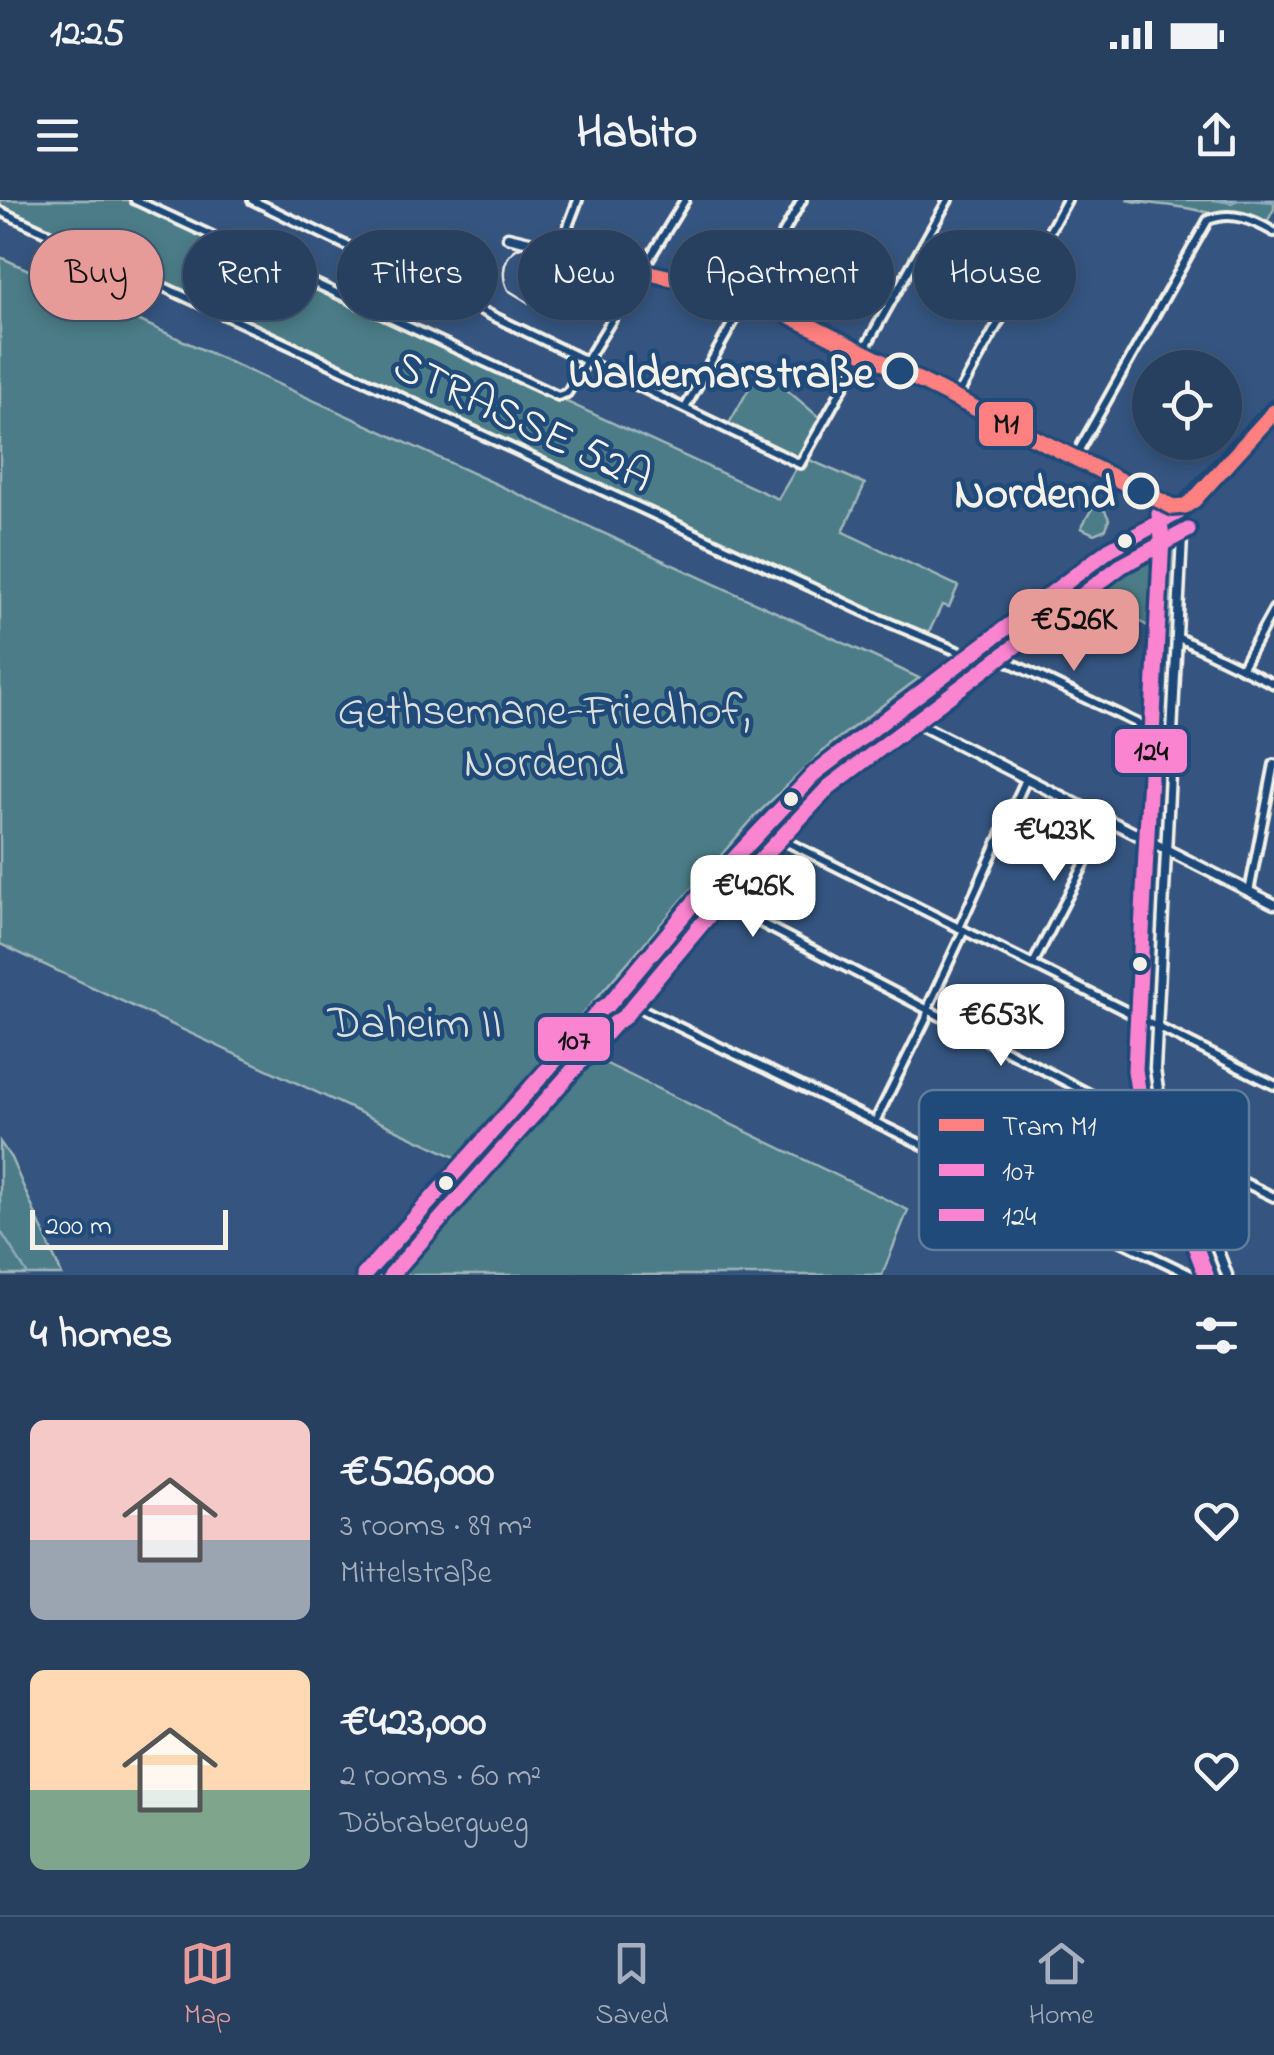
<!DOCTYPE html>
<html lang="en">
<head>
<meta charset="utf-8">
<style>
  :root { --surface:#284060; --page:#304766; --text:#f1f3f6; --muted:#a5afbd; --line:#445975; --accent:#e69b98 }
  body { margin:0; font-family:"Indie Flower",sans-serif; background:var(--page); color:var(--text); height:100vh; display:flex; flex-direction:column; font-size:38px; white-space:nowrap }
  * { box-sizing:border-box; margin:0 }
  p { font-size:32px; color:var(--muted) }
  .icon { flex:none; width:55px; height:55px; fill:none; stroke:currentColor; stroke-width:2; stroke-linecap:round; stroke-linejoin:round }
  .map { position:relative; height:1075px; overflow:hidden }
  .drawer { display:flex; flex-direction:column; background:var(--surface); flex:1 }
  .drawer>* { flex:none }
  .guide { position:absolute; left:30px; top:30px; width:1215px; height:90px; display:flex; gap:20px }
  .tools { position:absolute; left:1132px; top:150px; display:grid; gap:20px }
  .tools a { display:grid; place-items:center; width:110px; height:110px; border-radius:50%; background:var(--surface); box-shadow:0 5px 15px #0003,0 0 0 2px var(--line); font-size:50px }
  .scale { position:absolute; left:30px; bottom:25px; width:198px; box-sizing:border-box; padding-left:10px; border:5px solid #f4f1e8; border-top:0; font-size:28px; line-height:35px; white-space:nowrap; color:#f4f1e8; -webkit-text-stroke:8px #1f4a7a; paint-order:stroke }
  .price { position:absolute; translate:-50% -85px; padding:0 22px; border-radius:20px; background:#fff; color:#222; font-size:32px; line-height:65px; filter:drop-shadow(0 2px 5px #0008) }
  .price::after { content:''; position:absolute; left:50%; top:60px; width:30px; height:22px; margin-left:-15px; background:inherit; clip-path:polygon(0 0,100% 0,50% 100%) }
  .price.current { background:var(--accent); color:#111 }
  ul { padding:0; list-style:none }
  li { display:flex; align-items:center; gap:30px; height:250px; padding:0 30px }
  li span { display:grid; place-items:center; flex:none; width:280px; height:200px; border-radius:15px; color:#555 }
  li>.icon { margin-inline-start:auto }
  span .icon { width:120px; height:120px; fill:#fffc; stroke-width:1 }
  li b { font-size:42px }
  h2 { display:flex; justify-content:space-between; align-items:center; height:120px; padding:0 30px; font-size:42px }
  .tag { padding:0 35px; border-radius:45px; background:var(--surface); box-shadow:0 5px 15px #0003,0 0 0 2px var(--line); font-size:35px; line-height:90px }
  .tag.current { background:var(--accent); color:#111 }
  .status { display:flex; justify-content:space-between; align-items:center; height:70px; padding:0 50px; background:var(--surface); direction:ltr }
  .status svg { height:28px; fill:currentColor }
  header { display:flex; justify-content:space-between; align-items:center; height:130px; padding:0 30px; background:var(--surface); font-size:45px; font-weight:800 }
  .menu { display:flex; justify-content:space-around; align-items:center; height:140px; border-top:2px solid var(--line); background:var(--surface); font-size:28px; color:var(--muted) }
  .menu a { display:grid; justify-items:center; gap:5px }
  .menu .current { color:var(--accent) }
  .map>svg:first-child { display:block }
  .green { fill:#4c7c87; stroke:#a0b6b8; stroke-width:2.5 }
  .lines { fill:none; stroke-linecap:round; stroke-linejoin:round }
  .stream { stroke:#8ba9be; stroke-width:2.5 }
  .minor-casing { stroke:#f4f1e8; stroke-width:14 }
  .tertiary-casing { stroke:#f4f1e8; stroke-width:15 }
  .primary-casing { stroke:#f4f1e8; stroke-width:18 }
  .minor { stroke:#1f4a7a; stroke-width:6 }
  .tertiary { stroke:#1f4a7a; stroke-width:8 }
  .primary { stroke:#1f4a7a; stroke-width:10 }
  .tram { stroke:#f4f1e8; stroke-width:2.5 }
  .bus-1-casing { stroke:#1f4a7a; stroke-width:22 }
  .bus-2-casing { stroke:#1f4a7a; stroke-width:22 }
  .bus-1 { stroke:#fb84d1; stroke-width:15 }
  .bus-2 { stroke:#fb84d1; stroke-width:15 }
  .tram-1-casing { stroke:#1f4a7a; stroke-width:22 }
  .tram-1 { stroke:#ff8080; stroke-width:15 }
  .stop-dot { fill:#1f4a7a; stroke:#f4f1e8; stroke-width:5 }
  .bus-dot { fill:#f4f1e8; stroke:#1f4a7a; stroke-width:4 }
  .labels { text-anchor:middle; stroke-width:9; stroke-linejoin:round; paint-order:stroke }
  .stop-label { font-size:45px; font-weight:bold; fill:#f4f1e8; stroke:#1f4a7a; text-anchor:end }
  .street-label { font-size:45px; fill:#f4f1e8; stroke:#1f4a7a }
  .park-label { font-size:45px; fill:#dbdfd9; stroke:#1f4a7a }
  .key { fill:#1f4a7a; stroke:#5f7c9b; stroke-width:2.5 }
  .key-label { font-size:28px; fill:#f4f1e8 }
  .line-badge { stroke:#1f4a7a; stroke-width:4 }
  .pale-badge-label { font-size:28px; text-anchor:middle; font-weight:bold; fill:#111 }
</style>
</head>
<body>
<div class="status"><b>12:25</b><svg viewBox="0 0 49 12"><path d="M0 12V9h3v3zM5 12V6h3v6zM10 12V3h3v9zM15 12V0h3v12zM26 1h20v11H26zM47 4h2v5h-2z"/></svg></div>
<header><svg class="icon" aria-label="menu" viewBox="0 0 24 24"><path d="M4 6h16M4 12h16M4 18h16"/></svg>Habito<svg class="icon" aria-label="share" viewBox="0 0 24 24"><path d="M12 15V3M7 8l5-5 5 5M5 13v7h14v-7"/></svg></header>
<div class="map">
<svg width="1274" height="1075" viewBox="0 0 1274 1075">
  <rect width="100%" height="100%" fill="#355580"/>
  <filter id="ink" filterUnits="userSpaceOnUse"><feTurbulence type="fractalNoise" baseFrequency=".01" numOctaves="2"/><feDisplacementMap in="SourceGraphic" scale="20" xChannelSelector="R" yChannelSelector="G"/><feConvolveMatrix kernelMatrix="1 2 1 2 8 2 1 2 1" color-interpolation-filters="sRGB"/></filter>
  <g filter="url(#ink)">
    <g class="green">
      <polygon points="0,0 127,0 778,299 797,267 804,269 810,260 865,284 843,332 958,386 949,407 942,405 927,436 0,11"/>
      <path d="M1126,0H1274V9L1267,22C1241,4 1230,19 1205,12C1180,5 1152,5 1126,0Z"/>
      <polygon points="0,57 883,461 919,478 832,543 756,615 457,958 0,744"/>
      <polygon points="761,168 820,218 797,259 727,227"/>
      <polygon points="1094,305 1105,311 1109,319 1106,329 1094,334 1081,328"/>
      <polygon points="1166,332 1173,337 1168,437 1074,386 1122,353"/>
      <polygon points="582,852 908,1010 882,1075 384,1075"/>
      <polygon points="0,942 11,958 62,1075 3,1075 0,1070"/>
    </g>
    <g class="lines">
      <g class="stream">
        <polyline points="1163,0 1180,0"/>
        <polyline points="1215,0 1231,3 1238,0"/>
        <polyline points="1248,0 1274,2"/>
        <polyline points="0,1030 28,1075"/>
      </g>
      <defs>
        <g id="minor">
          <polyline points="135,0 558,196 567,193 685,0"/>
          <polyline points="252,0 800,264 948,0"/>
          <polyline points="0,11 873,416 962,453 965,458"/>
          <polyline points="559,50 578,0"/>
          <polyline points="957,197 1067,0"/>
          <polyline points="685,208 802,0"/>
          <path d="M1075,257L1208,20C1232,10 1253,20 1274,32"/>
          <polyline points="1177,437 1274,484"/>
          <polyline points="982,446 986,451 1170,539"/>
          <polyline points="1242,467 1274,409"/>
          <polyline points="761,629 1274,885"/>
          <polyline points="1249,692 1274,564"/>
          <polyline points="703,693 1140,920 1164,931 1173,930"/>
          <polyline points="959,728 1026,579"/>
          <polyline points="1033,764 1107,620"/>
          <polyline points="617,797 1191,1075"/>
          <polyline points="875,922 926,819 930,803 964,730"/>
          <polyline points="1185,962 1198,960 1274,997"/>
        </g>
        <g id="tertiary">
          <polyline points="508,37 755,95 1178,311 1182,337 1155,869 1158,889 1227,1075"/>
          <polyline points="895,512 1274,704"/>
        </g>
        <g id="primary">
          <polyline points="364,1075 553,863"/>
          <polyline points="374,1075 606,813 609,804 701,694 816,572 1110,349 1179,312 1274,210"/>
        </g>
      </defs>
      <use href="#minor" class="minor-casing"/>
      <use href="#tertiary" class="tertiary-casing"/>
      <use href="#primary" class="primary-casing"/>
      <use href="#minor" class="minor"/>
      <use href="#tertiary" class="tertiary"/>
      <use href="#primary" class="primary"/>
      <path class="tram" d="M566,76L549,99L529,103L508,90C503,80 502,70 507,59C520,35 553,48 574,53"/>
      <defs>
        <polyline id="bus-1" points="364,1075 601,809 609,804 701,694 816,572 1110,349 1179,312 1274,210"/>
        <g id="bus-2">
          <polyline points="1159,314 1162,338 1135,870 1139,896 1206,1075"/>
          <polyline points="391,1075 614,824 624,817 716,707 829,587 1121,366 1188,330"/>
        </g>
      </defs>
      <use href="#bus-1" class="bus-1-casing"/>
      <use href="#bus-2" class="bus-2-casing"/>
      <use href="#bus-1" class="bus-1"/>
      <use href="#bus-2" class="bus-2"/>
      <defs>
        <polyline id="tram-1" points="566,76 580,64 605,63 748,95 1173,307 1185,306 1194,300 1274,212"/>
      </defs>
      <use href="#tram-1" class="tram-1-casing"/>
      <use href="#tram-1" class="tram-1"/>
    </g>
  </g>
  <g class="stop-dot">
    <circle cx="900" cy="171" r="16"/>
    <circle cx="1141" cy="291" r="16"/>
  </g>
  <g class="bus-dot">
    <circle cx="1125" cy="341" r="9"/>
    <circle cx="791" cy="599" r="9"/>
    <circle cx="1140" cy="764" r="9"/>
    <circle cx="446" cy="983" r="9"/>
  </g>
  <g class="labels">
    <g class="stop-label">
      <text x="874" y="187">Waldemarstraße</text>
      <text x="1115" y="307">Nordend</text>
    </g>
    <g class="street-label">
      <text transform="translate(524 219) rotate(25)" y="16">STRASSE 52A</text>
    </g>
    <g class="park-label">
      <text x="544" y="524">Gethsemane-Friedhof,<tspan x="544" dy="52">Nordend</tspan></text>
      <text x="415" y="837">Daheim II</text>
    </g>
  </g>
  <rect x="919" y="890" width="330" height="160" rx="15" class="key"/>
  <rect x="939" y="919" width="45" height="12" fill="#ff8080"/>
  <rect x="939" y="964" width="45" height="12" fill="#fb84d1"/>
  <rect x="939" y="1009" width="45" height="12" fill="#fb84d1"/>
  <g class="key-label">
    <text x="1002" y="935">Tram M1</text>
    <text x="1002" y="980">107</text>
    <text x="1002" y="1025">124</text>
  </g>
  <g class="line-badge">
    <rect x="977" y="200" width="58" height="48" rx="10" fill="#ff8080"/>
    <rect x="1113" y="527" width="76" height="48" rx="10" fill="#fb84d1"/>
    <rect x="536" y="815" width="76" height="48" rx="10" fill="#fb84d1"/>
  </g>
  <g class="pale-badge-label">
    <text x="1006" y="233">M1</text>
    <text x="1151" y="560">124</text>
    <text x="574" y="849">107</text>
  </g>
</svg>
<div class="tools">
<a><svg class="icon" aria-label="locate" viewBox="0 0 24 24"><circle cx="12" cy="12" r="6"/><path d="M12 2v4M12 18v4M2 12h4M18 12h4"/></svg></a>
</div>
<div class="scale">200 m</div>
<b class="price current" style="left:1074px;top:474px">€526K</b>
<b class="price" style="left:1054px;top:684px">€423K</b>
<b class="price" style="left:753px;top:740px">€426K</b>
<b class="price" style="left:1001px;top:869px">€653K</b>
<div class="guide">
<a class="tag current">Buy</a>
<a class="tag">Rent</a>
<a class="tag">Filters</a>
<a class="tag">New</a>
<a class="tag">Apartment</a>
<a class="tag">House</a>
</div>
</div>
<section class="drawer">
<h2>4 homes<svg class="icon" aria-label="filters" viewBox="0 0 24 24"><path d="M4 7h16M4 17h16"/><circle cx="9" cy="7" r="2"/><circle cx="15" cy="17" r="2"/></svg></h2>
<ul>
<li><span style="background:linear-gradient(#f6c9c9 60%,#9aa5b1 0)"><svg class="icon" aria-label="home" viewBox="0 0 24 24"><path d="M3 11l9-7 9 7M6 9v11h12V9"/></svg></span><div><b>€526,000</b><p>3 rooms · 89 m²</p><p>Mittelstraße</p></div><svg class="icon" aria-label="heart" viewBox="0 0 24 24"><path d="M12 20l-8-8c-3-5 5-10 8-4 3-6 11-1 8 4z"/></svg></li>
<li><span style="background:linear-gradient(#ffd9b3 60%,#7fa58c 0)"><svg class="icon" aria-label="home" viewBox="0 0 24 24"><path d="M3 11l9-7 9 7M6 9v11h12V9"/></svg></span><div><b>€423,000</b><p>2 rooms · 60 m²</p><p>Döbrabergweg</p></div><svg class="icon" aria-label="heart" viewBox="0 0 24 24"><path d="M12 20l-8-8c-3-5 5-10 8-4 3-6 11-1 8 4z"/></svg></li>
</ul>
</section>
<nav class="menu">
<a class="current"><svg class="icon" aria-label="map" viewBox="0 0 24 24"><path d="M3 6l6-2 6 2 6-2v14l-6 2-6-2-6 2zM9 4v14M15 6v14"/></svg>Map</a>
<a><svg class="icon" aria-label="saved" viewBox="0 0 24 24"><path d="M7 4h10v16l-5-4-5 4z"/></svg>Saved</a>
<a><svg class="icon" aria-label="home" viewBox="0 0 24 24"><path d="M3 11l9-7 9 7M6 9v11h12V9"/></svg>Home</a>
</nav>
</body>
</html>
